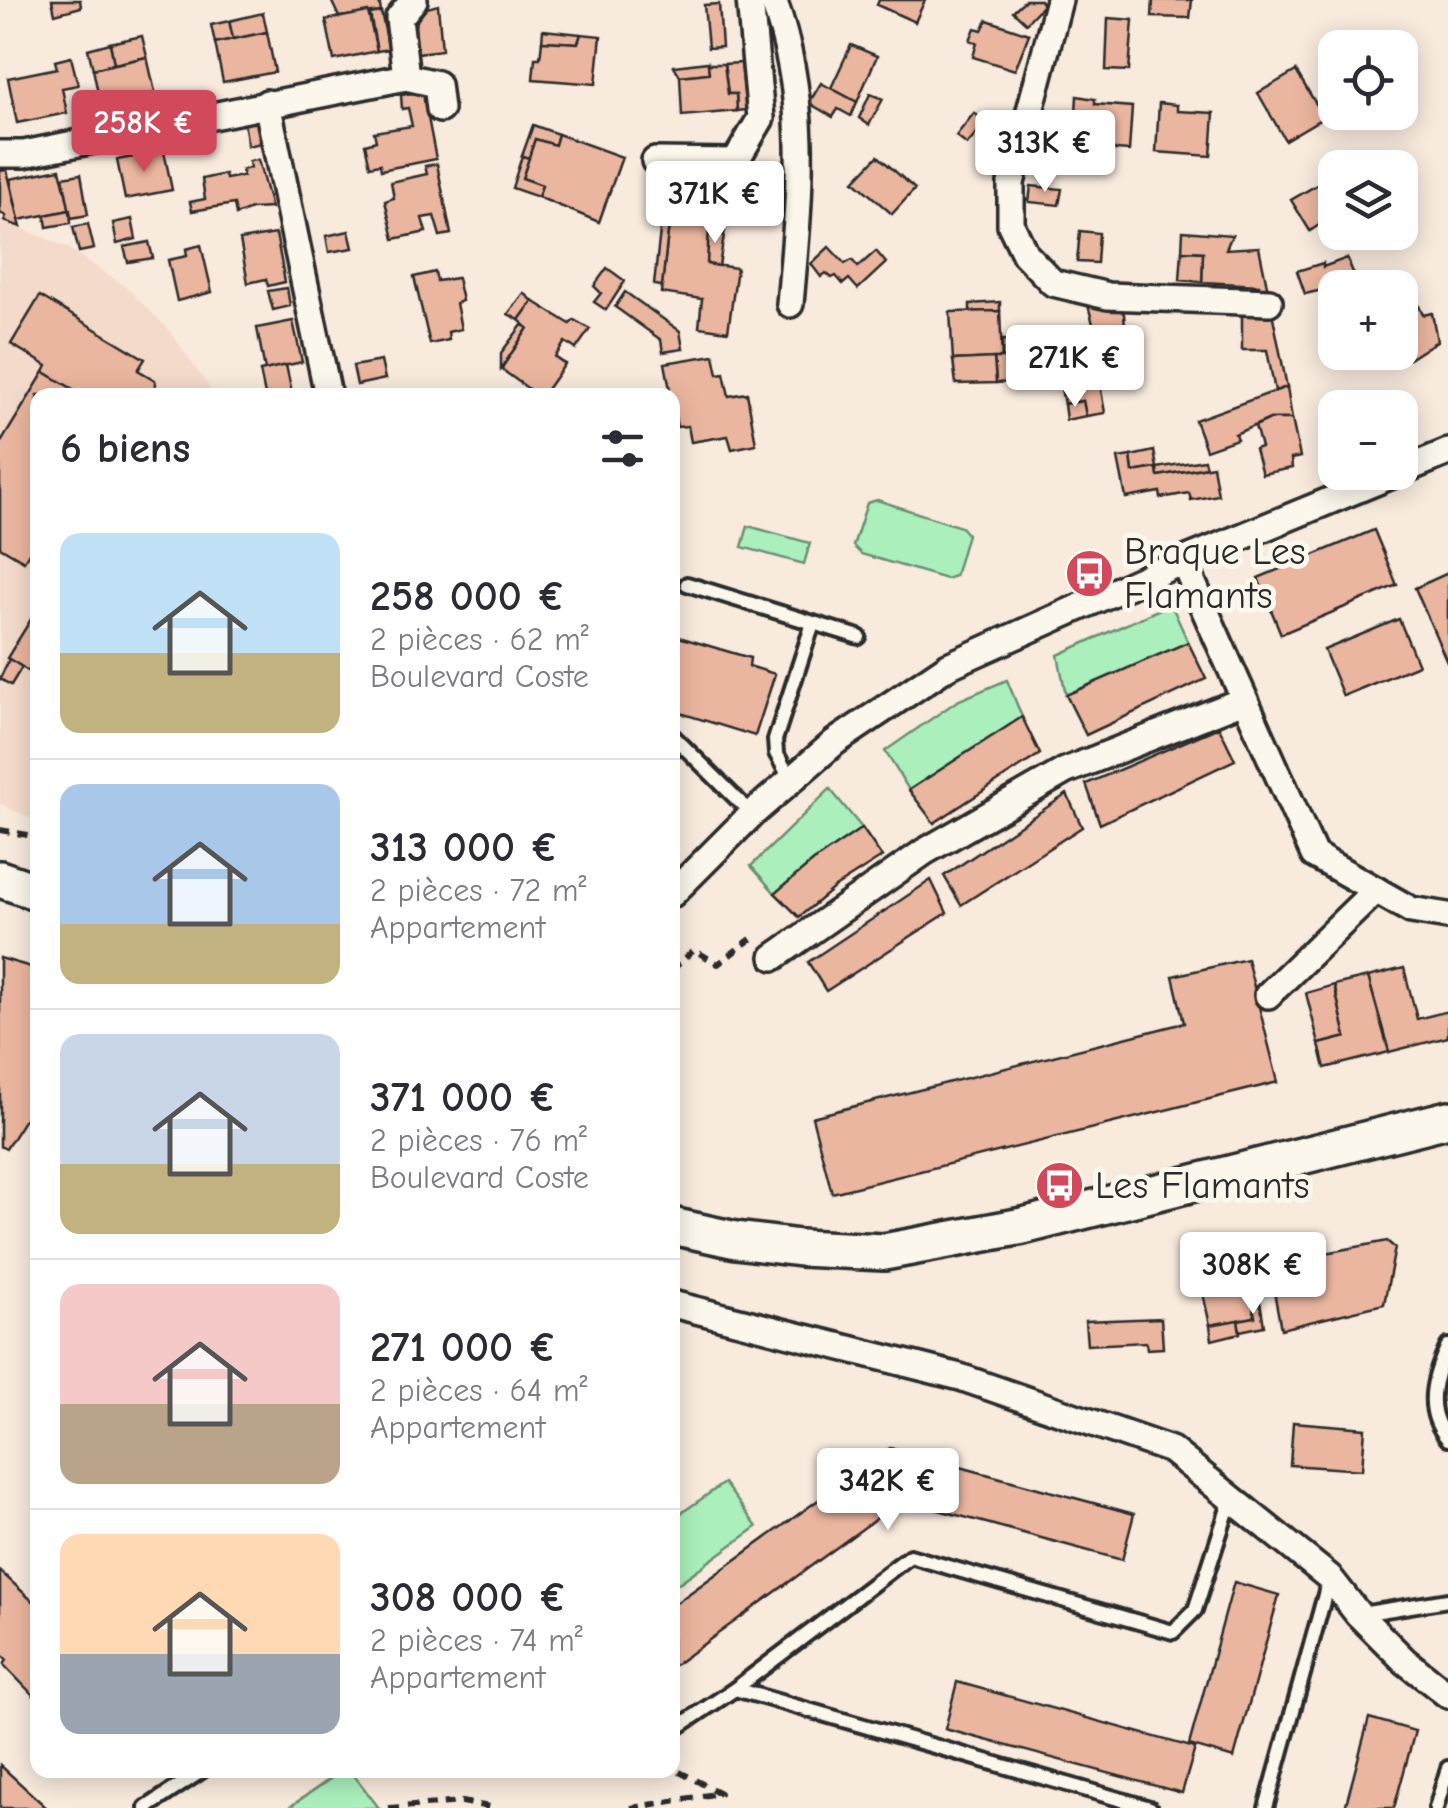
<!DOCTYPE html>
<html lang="fr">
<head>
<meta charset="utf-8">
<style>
  :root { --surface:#fff; --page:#f2f2f3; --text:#2b2b33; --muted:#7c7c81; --line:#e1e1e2; --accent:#d1495b }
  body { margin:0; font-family:"Comic Neue",sans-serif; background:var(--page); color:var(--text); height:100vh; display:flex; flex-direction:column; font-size:38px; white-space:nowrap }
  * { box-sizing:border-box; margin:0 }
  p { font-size:32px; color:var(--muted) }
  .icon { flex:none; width:55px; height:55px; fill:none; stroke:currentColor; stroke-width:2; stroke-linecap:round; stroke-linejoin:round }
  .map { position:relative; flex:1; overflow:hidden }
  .drawer { position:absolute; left:30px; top:388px; width:650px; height:1390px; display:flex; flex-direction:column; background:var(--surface); border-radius:20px; box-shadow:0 5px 25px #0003 }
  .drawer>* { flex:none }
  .controls { position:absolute; left:1318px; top:30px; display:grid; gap:20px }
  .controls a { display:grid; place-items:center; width:100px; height:100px; border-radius:20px; background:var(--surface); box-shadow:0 5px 25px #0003; font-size:50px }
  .price { position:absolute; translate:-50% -85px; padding:0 22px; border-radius:10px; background:#fff; color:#222; font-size:32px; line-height:65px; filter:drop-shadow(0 2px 5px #0008) }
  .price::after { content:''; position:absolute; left:50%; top:60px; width:30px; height:22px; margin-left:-15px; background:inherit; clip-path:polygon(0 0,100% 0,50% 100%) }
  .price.selected { background:var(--accent); color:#fff }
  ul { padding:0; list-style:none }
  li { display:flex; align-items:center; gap:30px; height:250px; padding:0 30px }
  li+li { border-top:2px solid var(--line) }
  li span { display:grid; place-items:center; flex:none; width:280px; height:200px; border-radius:20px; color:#555 }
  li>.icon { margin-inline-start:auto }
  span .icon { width:120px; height:120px; fill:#fffc; stroke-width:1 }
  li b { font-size:42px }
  h2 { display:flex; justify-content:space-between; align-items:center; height:120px; padding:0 30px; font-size:42px }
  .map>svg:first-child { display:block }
  .built { fill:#f4daca }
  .green { fill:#abf0bc; stroke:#6b8e74; stroke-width:2.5 }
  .building { fill:#ebb69f; stroke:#2b2b2b; stroke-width:2.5 }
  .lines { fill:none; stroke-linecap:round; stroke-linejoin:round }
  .service-casing { stroke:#2b2b2b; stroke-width:20 }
  .minor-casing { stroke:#2b2b2b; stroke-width:32 }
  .secondary-casing { stroke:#2b2b2b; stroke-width:42 }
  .path { stroke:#2b2b2b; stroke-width:6; stroke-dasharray:10 8; stroke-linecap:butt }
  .service { stroke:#fbf7ec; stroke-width:12 }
  .minor { stroke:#fbf7ec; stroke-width:25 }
  .secondary { stroke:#fbf7ec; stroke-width:35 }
  .labels { text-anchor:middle; stroke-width:10; stroke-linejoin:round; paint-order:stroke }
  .poi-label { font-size:38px; fill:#2b2b2b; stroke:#fbf7ec; text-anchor:start }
</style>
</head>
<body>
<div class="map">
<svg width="1448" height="1808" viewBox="0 0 1448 1808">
  <rect width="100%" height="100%" fill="#f8eadd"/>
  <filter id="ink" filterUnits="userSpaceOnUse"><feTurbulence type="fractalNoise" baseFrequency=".01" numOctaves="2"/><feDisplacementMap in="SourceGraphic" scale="20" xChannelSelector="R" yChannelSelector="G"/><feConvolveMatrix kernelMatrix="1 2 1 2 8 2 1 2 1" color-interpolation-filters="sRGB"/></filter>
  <g filter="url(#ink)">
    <polygon class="built" points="0,219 68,248 127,288 170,331 214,395 38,395 37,821 0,804"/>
    <g class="green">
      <polygon points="877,500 961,527 967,534 955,576 946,579 861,554 853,546 867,503"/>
      <polygon points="748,526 810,543 804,564 742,547"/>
      <polygon points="1171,604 1188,642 1066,695 1058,655"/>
      <polygon points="1007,680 1022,717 909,790 885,751 957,701"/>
      <polygon points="830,789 862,828 815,860 775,893 751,866"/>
      <polygon points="724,1483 757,1527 676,1585 672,1581 673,1519"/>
      <polygon points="343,1770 350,1770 379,1808 288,1808"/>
    </g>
    <g class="building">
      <polygon points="52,0 80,0 81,7 55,14"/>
      <polygon points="331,0 379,0 381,12 339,17"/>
      <polygon points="879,0 925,0 915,22 877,5"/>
      <polygon points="1025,0 1040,0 1043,5 1026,23 1013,11"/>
      <polygon points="1153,0 1192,0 1190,18 1152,17"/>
      <polygon points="719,4 722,47 708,48 704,5"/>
      <polygon points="438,5 442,50 417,53 415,26 418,19 427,8"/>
      <polygon points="368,12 377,51 334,60 326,20"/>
      <polygon points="381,12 389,49 377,51 370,14"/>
      <polygon points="263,13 267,32 233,39 229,21"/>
      <polygon points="1108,18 1133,20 1129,71 1106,70"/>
      <polygon points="987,20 1029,34 1015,70 973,57 977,43 970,40 975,28 982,30"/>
      <polygon points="229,21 233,39 215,43 211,25"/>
      <polygon points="543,30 581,34 578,43 542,41"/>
      <polygon points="267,32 275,72 223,82 215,43"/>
      <polygon points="581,34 601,36 596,84 533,79 535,58 540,58 542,41 578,43"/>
      <polygon points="142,36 147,57 114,64 110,43"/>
      <polygon points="110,43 114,64 93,69 88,49"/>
      <polygon points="851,45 877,56 857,102 831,88"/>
      <polygon points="71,57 78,85 62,88 67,113 17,123 8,78 57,68 55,61"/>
      <polygon points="147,57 156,96 101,108 93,69"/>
      <polygon points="708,62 709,73 680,76 674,66"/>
      <polygon points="741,63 746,110 737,111 736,94 728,94 724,64"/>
      <polygon points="708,64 724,64 728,94 736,94 737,111 682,116 680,76 709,73"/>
      <polygon points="1296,71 1324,117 1285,140 1258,93"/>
      <polygon points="821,83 857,102 851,116 838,109 833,117 809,103"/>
      <polygon points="413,87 422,87 436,159 381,170 380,164 370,166 365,144 376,141 374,132 412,126 408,108 402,109 401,95 413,93"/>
      <polygon points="870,94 883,99 869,125 859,118"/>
      <polygon points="1077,96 1095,99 1095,104 1132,107 1129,151 1074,147"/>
      <polygon points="1159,103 1177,105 1177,111 1214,113 1211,156 1156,152"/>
      <polygon points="974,113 986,122 967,145 956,136"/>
      <polygon points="260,118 265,142 248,146 244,122"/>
      <polygon points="533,125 558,134 555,145 535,139 529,158 522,156"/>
      <polygon points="558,134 622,157 599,222 538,197 542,185 522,178 535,139 555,145"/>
      <polygon points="164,151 172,190 125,199 117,160"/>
      <polygon points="522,156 529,158 522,178 542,185 538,197 512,188"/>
      <polygon points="878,156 915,189 892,214 854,181"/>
      <polygon points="258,160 271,208 251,209 236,215 234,204 192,211 190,202 205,199 202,179 225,174 226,179 243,176 242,170 250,168 249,161"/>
      <polygon points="437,164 451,234 440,236 434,216 422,218 426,232 394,239 385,201 394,198 391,182 427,174 425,166"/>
      <polygon points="60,169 70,210 19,220 10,179"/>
      <polygon points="7,170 19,220 21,227 4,221 6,216 0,213 0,171"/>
      <polygon points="81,174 88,215 71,218 63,177"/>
      <polygon points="1322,182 1331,197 1335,195 1335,224 1331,217 1310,231 1291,200"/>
      <polygon points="1031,186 1062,189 1059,205 1029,202"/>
      <polygon points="673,189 714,194 707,264 737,268 728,331 699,327 702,299 661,293"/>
      <polygon points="664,194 672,196 662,286 654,285"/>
      <polygon points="70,210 71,223 47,227 45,215"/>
      <polygon points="132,219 136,239 117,244 113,223"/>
      <polygon points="88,224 94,249 79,252 73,227"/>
      <polygon points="709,227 725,229 719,266 707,264"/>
      <polygon points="349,231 353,248 329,252 326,236"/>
      <polygon points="1080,231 1099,233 1097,263 1077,262"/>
      <polygon points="1183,231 1232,235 1226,249 1259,247 1269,296 1259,296 1259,285 1202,282 1203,252 1182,251"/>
      <polygon points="276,234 285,282 268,286 266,279 248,283 240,240"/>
      <polygon points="149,242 153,258 128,262 124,247"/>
      <polygon points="201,245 212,292 177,301 168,260 187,256 186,249"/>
      <polygon points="829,247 845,264 852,260 858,267 876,251 886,263 858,289 849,279 843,284 836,276 832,278 826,273 821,277 811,264"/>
      <polygon points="1182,251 1203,252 1202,282 1180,280"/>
      <polygon points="1347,258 1357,282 1305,294 1297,271 1323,263 1323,267"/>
      <polygon points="607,268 625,281 606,310 594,302 601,293 594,286"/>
      <polygon points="435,272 437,281 457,278 462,301 456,303 461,329 448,332 449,340 430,344 414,277"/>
      <polygon points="287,288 290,306 273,310 268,291"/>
      <polygon points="625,292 680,331 683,349 663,352 661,340 615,307"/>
      <polygon points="524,293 533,301 519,320 508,314"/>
      <polygon points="40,296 145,359 138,370 155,380 156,384 152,392 156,395 83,395 44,372 47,366 11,344"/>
      <polygon points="533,301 570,324 574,320 590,329 576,349 565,342 555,357 565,364 543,395 537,395 501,369 528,328 519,320"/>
      <polygon points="1000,302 1000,311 970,312 970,304"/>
      <polygon points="1088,305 1118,307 1124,314 1125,326 1118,336 1097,339"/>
      <polygon points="1419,306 1423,315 1432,313 1437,341 1409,359 1391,361 1389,352 1400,352 1400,312"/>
      <polygon points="1000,311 1002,358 953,360 950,312"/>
      <polygon points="1242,312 1272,312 1287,387 1275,391 1267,350 1242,350"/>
      <polygon points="293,321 302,362 265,370 257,328"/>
      <polygon points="522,325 528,328 501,369 501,353"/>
      <polygon points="1091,332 1105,413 1086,416 1083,401 1064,404 1052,339"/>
      <polygon points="1052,339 1057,364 1046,367 1043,340"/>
      <polygon points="1002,340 1023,340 1025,366 1029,365 1030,381 996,383 994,358 1002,358"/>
      <polygon points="714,355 718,374 724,373 729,396 747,393 756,444 732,449 728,436 691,442 688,426 677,427 665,363"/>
      <polygon points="994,358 996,383 956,384 953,360"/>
      <polygon points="381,361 385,379 357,385 353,366"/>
      <polygon points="286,365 292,393 265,395 260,371"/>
      <polygon points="44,372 83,395 38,395 38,539 24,561 0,547 0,444"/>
      <polygon points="1287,387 1292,419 1270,419 1235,434 1237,439 1206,450 1195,420"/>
      <polygon points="1083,401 1086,416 1066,420 1064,404"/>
      <polygon points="1270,419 1292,419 1300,457 1291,459 1292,468 1262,474 1255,449 1261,447 1255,426"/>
      <polygon points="1154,451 1157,468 1133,472 1131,456"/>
      <polygon points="1131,456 1133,472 1157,468 1158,476 1213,466 1218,495 1191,500 1189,493 1161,498 1160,492 1126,498 1118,458"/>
      <polygon points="1204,460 1206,467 1158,476 1157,468"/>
      <polygon points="1374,530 1397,585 1281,634 1258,578"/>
      <polygon points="1448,573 1448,664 1415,588"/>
      <polygon points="33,616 38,619 38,677 7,658"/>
      <polygon points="1399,619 1418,665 1343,696 1324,650"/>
      <polygon points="672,635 750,658 749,666 775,674 755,736 677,712 679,704 672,702"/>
      <polygon points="1188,642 1206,679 1086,735 1066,695"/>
      <polygon points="9,659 22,667 11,685 0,679"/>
      <polygon points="1022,717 1040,754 934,823 909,790"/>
      <polygon points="1219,727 1235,760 1100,824 1086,784"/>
      <polygon points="1067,794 1082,827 961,905 944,876"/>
      <polygon points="862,828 882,857 835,887 799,917 775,893 815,860"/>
      <polygon points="931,880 947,913 826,991 808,962"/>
      <polygon points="0,958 38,969 38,1099 6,1149 0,1146"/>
      <polygon points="1247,959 1278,1082 832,1193 812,1117 1184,1023 1173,976"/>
      <polygon points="1404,968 1417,1019 1448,1011 1448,1037 1389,1052 1368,977"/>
      <polygon points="1368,977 1389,1052 1325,1068 1319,1044 1346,1037 1334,985"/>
      <polygon points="1334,985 1346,1037 1319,1044 1306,993"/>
      <polygon points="1387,1241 1395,1248 1384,1304 1281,1329 1269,1264"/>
      <polygon points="1246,1257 1249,1282 1203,1294 1198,1266"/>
      <polygon points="1249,1282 1255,1317 1210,1325 1203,1294"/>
      <polygon points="1259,1295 1264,1326 1240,1331 1238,1320 1255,1317 1252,1297"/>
      <polygon points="1161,1318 1163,1348 1147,1349 1146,1342 1087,1345 1085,1321"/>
      <polygon points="1238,1320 1240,1333 1212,1340 1210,1325"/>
      <polygon points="1293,1422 1365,1428 1362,1470 1290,1465"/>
      <polygon points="890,1448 1134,1514 1122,1560 902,1500 672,1667 672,1606"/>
      <polygon points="0,1571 38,1606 38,1696 34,1696 4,1665 7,1660 0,1653"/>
      <polygon points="1234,1582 1279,1595 1234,1758 1189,1745"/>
      <polygon points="957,1682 1195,1748 1182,1793 945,1729"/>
      <polygon points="1369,1718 1415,1731 1394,1808 1345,1808"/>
      <polygon points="0,1765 47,1808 0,1808"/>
    </g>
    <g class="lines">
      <defs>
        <g id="service">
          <polyline points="687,584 859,637"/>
          <polyline points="672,735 752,814"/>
          <polyline points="791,780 776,753 775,740 813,623"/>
          <path d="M1448,1346C1433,1377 1423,1411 1448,1439"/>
          <polyline points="1361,1614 1448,1600"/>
          <polyline points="735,1689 1150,1808"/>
          <polyline points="672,1731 735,1689 910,1556 1173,1632 1195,1610 1231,1499"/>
          <polyline points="146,1808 203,1770"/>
          <polyline points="1266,1808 1329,1580"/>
          <polyline points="1436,1808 1448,1768"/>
        </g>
        <g id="minor">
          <path d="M773,0C811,102 799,199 790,304"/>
          <polyline points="1059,0 1011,183 1011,225 1025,254 1053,283 1108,296 1269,302"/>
          <polyline points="406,77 437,84 440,109"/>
          <polyline points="267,103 328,395"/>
          <polyline points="0,154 24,154 406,77 399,18 414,0"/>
          <polyline points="655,161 735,162 761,118 750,0"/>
          <polyline points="1183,561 1314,855 1411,910 1448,916"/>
          <polyline points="672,894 752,814 835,742 948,666 1183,561 1448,452"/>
          <polyline points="774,957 924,852 1065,771 1244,700"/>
          <polyline points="1268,995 1376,890"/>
          <polyline points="672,1304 960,1377 1171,1450 1329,1577 1358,1614 1405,1661 1448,1695"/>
        </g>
        <g id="secondary">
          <polyline points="0,879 38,892"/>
          <polyline points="672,1226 736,1240 800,1248 884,1252 1023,1226 1448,1119"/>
        </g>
      </defs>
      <use href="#service" class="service-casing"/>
      <use href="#minor" class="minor-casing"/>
      <use href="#secondary" class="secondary-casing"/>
      <g class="path">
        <polyline points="0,830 38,837"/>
        <polyline points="672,970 694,950 718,964 751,939"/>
        <polyline points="389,1808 462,1802 495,1808"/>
        <polyline points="631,1808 720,1793 672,1768"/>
      </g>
      <use href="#service" class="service"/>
      <use href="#minor" class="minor"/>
      <use href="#secondary" class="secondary"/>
    </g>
  </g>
  <defs>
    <symbol id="bus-disc" viewBox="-11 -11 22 22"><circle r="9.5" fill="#d1495b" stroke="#fbf7ec"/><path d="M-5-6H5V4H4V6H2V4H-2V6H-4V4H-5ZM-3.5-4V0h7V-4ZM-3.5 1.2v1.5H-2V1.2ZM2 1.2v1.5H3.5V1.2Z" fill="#fff"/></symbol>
  </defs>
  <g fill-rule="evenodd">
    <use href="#bus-disc" x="1062" y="546" width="55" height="55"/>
    <use href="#bus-disc" x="1032" y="1158" width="55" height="55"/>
  </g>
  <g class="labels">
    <g class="poi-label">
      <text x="1124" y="564">Braque Les<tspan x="1124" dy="44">Flamants</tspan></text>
      <text x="1095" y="1198">Les Flamants</text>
    </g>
  </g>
</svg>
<div class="controls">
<a><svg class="icon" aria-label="locate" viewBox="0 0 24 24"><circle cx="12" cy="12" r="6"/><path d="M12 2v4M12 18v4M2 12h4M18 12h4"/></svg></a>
<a><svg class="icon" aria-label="layers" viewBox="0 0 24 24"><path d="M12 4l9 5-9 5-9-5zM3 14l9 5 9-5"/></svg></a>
<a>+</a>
<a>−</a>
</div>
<b class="price selected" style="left:144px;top:175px">258K €</b>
<b class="price" style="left:1045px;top:195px">313K €</b>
<b class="price" style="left:715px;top:246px">371K €</b>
<b class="price" style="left:1075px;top:410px">271K €</b>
<b class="price" style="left:1253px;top:1317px">308K €</b>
<b class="price" style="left:888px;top:1533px">342K €</b>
<section class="drawer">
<h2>6 biens<svg class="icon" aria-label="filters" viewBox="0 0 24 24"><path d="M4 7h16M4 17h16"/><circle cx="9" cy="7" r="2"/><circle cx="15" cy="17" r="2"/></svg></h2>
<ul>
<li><span style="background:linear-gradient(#bfe0f5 60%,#c2b280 0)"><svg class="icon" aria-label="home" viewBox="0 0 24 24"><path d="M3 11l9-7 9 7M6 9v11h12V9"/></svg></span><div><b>258 000 €</b><p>2 pièces · 62 m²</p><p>Boulevard Coste</p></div></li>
<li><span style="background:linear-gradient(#a9c7e8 70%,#c2b280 0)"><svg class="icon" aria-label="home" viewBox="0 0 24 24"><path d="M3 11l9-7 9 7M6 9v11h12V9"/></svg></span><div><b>313 000 €</b><p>2 pièces · 72 m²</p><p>Appartement</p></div></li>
<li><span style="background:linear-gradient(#c9d6e8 65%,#c2b280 0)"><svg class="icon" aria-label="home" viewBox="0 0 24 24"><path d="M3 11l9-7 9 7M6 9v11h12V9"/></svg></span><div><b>371 000 €</b><p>2 pièces · 76 m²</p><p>Boulevard Coste</p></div></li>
<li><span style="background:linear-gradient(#f6c9c9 60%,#b9a48a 0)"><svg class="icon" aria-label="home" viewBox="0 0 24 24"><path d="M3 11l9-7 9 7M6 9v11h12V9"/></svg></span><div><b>271 000 €</b><p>2 pièces · 64 m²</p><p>Appartement</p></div></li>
<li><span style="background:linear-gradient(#ffd9b3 60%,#9aa5b1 0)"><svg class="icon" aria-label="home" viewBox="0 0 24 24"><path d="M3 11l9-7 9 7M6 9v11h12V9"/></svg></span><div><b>308 000 €</b><p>2 pièces · 74 m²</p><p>Appartement</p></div></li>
</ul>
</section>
</div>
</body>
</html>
